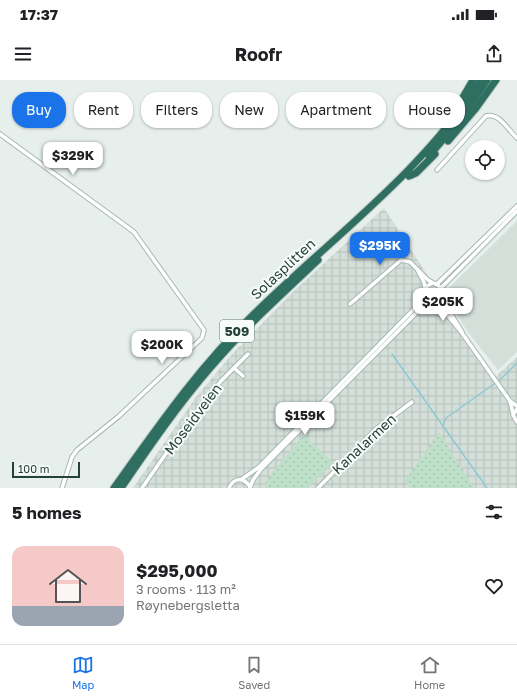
<!DOCTYPE html>
<html lang="en">
<head>
<meta charset="utf-8">
<style>
  :root { --surface:#fff; --page:#f6f6f6; --text:#202124; --muted:#757577; --line:#e0e0e0; --accent:#1a73e8 }
  body { margin:0; font-family:"Golos Text",sans-serif; background:var(--page); color:var(--text); height:100vh; display:flex; flex-direction:column; font-size:15px; white-space:nowrap }
  * { box-sizing:border-box; margin:0 }
  p { font-size:13px; color:var(--muted) }
  .icon { flex:none; width:22px; height:22px; fill:none; stroke:currentColor; stroke-width:2; stroke-linecap:round; stroke-linejoin:round }
  .map { position:relative; height:408px; overflow:hidden }
  .panel { display:flex; flex-direction:column; background:var(--surface); flex:1 }
  .panel>* { flex:none }
  .guide { position:absolute; left:12px; top:12px; width:493px; height:36px; display:flex; gap:8px }
  .buttons { position:absolute; left:465px; top:60px; display:grid; gap:8px }
  .buttons a { display:grid; place-items:center; width:40px; height:40px; border-radius:50%; background:var(--surface); box-shadow:0 1px 3px #0004; font-size:20px }
  .scale { position:absolute; left:12px; bottom:10px; width:68px; box-sizing:border-box; padding-left:4px; border:2px solid #24423a; border-top:0; font-size:11px; line-height:14px; white-space:nowrap; color:#24423a; -webkit-text-stroke:3px #f7fbf9; paint-order:stroke }
  .price { position:absolute; translate:-50% -34px; padding:0 9px; border-radius:8px; background:#fff; color:#222; font-size:13px; line-height:26px; filter:drop-shadow(0 1px 2px #0008) }
  .price::after { content:''; position:absolute; left:50%; top:24px; width:12px; height:9px; margin-left:-6px; background:inherit; clip-path:polygon(0 0,100% 0,50% 100%) }
  .price.active { background:var(--accent); color:#fff }
  ul { padding:0; list-style:none }
  li { display:flex; align-items:center; gap:12px; height:100px; padding:0 12px }
  li span { display:grid; place-items:center; flex:none; width:112px; height:80px; border-radius:12px; color:#555 }
  li>.icon { margin-inline-start:auto }
  span .icon { width:48px; height:48px; fill:#fffc; stroke-width:1 }
  li b { font-size:17px }
  h2 { display:flex; justify-content:space-between; align-items:center; height:48px; padding:0 12px; font-size:17px }
  .chip { padding:0 14px; border-radius:16px; background:var(--surface); box-shadow:0 1px 3px #0004; font-size:14px; line-height:36px }
  .chip.active { background:var(--accent); color:#fff }
  .status { display:flex; justify-content:space-between; align-items:center; height:28px; padding:0 20px; background:var(--surface); direction:ltr }
  .status svg { height:11px; fill:currentColor }
  header { display:flex; justify-content:space-between; align-items:center; height:52px; padding:0 12px; background:var(--surface); font-size:18px; font-weight:700 }
  .tab-bar { display:flex; justify-content:space-around; align-items:center; height:56px; border-top:1px solid var(--line); background:var(--surface); font-size:11px; color:var(--muted) }
  .tab-bar a { display:grid; justify-items:center; gap:2px }
  .tab-bar .active { color:var(--accent) }
  .map>svg:first-child { display:block }
  .built { fill:#d4dfda }
  .industrial { fill:url(#industrial-grid) }
  .grass { fill:url(#grass-dots) }
  .lines { fill:none; stroke-linecap:round; stroke-linejoin:round }
  .stream { stroke:#8ec9d4; stroke-width:1.5 }
  .street-casing { stroke:#a8b8b2; stroke-width:5.5 }
  .highway-casing { stroke:#c2cac8; stroke-width:9 }
  .street { stroke:#fff; stroke-width:3.5 }
  .highway { stroke:#2f6f62; stroke-width:7 }
  .labels { text-anchor:middle; stroke-width:4; stroke-linejoin:round; paint-order:stroke }
  .shield { fill:#f7fbf9; stroke:#637a73; stroke-width:1 }
  .shield-label { font-size:13px; font-weight:bold; fill:#24423a }
  .street-label { font-size:14px; fill:#24423a; stroke:#f7fbf9 }
</style>
</head>
<body>
<div class="status"><b>17:37</b><svg viewBox="0 0 49 12"><path d="M0 12V9h3v3zM5 12V6h3v6zM10 12V3h3v9zM15 12V0h3v12zM26 1h20v11H26zM47 4h2v5h-2z"/></svg></div>
<header><svg class="icon" aria-label="menu" viewBox="0 0 24 24"><path d="M4 6h16M4 12h16M4 18h16"/></svg>Roofr<svg class="icon" aria-label="share" viewBox="0 0 24 24"><path d="M12 15V3M7 8l5-5 5 5M5 13v7h14v-7"/></svg></header>
<div class="map">
<svg width="517" height="408" viewBox="0 0 517 408">
  <defs>
    <pattern id="industrial-grid" width="8" height="8" patternUnits="userSpaceOnUse"><rect width="8" height="8" fill="#d4dfda"/><path d="M0 4h8M4 0v8" fill="none" stroke="#b6c1bc"/></pattern>
    <pattern id="grass-dots" width="8" height="8" patternUnits="userSpaceOnUse"><rect width="8" height="8" fill="#bfe0c8"/><path d="M2 2h.1M6 6h.1" fill="none" stroke="#a4c1ad" stroke-width="1.8" stroke-linecap="round"/></pattern>
  </defs>
  <rect width="100%" height="100%" fill="#e6efeb"/>
  <polygon class="built" points="517,141 517,272 498,290 468,252 450,224 448,214 450,207"/>
  <polygon class="industrial" points="384,128 494,298 517,277 517,408 133,408 196,317 233,273 295,210"/>
  <g class="grass">
    <polygon points="439,352 474,408 410,408 405,401"/>
    <polygon points="304,355 333,383 307,408 265,408 267,399"/>
  </g>
  <g class="lines">
    <g class="stream">
      <polyline points="392,274 487,408"/>
      <polyline points="443,345 446,338 501,299 517,283"/>
    </g>
    <defs>
      <g id="street">
        <polyline points="0,54 134,152 204,250 202,258 118,337 77,370 72,377 62,408"/>
        <path d="M437,90L486,36C499,32 508,50 517,58"/>
        <polyline points="418,191 424,202 425,209"/>
        <polyline points="437,204 517,126"/>
        <polyline points="441,208 517,131"/>
        <polyline points="441,214 446,226 462,252"/>
        <polyline points="434,219 462,253 510,321 513,333"/>
        <polyline points="350,224 401,180 410,182 428,200 439,206 441,213 434,219 427,217 425,211 426,207 432,203"/>
        <polyline points="234,288 243,296"/>
        <polyline points="510,321 517,326"/>
        <polyline points="517,329 513,335 517,342"/>
        <polyline points="242,399 259,387 416,227 425,214"/>
        <polyline points="250,407 253,400 261,389 430,219"/>
        <polyline points="142,408 188,342 221,301 248,274"/>
        <path d="M229,408C234,397 244,397 250,407"/>
        <polyline points="318,408 376,349 412,322"/>
      </g>
      <g id="highway">
        <polyline points="458,26 473,0"/>
        <polyline points="448,61 476,28 496,0"/>
        <polyline points="429,76 462,37 487,0"/>
        <polyline points="409,96 416,93 435,74"/>
        <path d="M114,408C157,348 199,287 252,236C330,159 422,93 481,0"/>
        <path d="M121,408C149,367 177,326 210,288C243,249 281,215 318,180"/>
      </g>
    </defs>
    <use href="#street" class="street-casing"/>
    <use href="#highway" class="highway-casing"/>
    <use href="#street" class="street"/>
    <use href="#highway" class="highway"/>
  </g>
  <g class="labels">
    <rect class="shield" x="220" y="240" width="34" height="22" rx="3"/>
    <g class="shield-label">
      <text x="237" y="256">509</text>
    </g>
    <g class="street-label">
      <text transform="translate(283 189) rotate(-43)" y="5">Solasplitten</text>
      <text transform="translate(193 339) rotate(-53)" y="5">Moseidveien</text>
      <text transform="translate(364 364) rotate(-43)" y="5">Kanalarmen</text>
    </g>
  </g>
</svg>
<div class="buttons">
<a><svg class="icon" aria-label="locate" viewBox="0 0 24 24"><circle cx="12" cy="12" r="6"/><path d="M12 2v4M12 18v4M2 12h4M18 12h4"/></svg></a>
</div>
<div class="scale">100 m</div>
<b class="price" style="left:73px;top:96px">$329K</b>
<b class="price active" style="left:380px;top:186px">$295K</b>
<b class="price" style="left:443px;top:242px">$205K</b>
<b class="price" style="left:162px;top:285px">$200K</b>
<b class="price" style="left:305px;top:356px">$159K</b>
<div class="guide">
<a class="chip active">Buy</a>
<a class="chip">Rent</a>
<a class="chip">Filters</a>
<a class="chip">New</a>
<a class="chip">Apartment</a>
<a class="chip">House</a>
</div>
</div>
<section class="panel">
<h2>5 homes<svg class="icon" aria-label="filters" viewBox="0 0 24 24"><path d="M4 7h16M4 17h16"/><circle cx="9" cy="7" r="2"/><circle cx="15" cy="17" r="2"/></svg></h2>
<ul>
<li><span style="background:linear-gradient(#f6c9c9 75%,#9aa5b1 0)"><svg class="icon" aria-label="home" viewBox="0 0 24 24"><path d="M3 11l9-7 9 7M6 9v11h12V9"/></svg></span><div><b>$295,000</b><p>3 rooms · 113 m²</p><p>Røynebergsletta</p></div><svg class="icon" aria-label="heart" viewBox="0 0 24 24"><path d="M12 20l-8-8c-3-5 5-10 8-4 3-6 11-1 8 4z"/></svg></li>
</ul>
</section>
<nav class="tab-bar">
<a class="active"><svg class="icon" aria-label="map" viewBox="0 0 24 24"><path d="M3 6l6-2 6 2 6-2v14l-6 2-6-2-6 2zM9 4v14M15 6v14"/></svg>Map</a>
<a><svg class="icon" aria-label="saved" viewBox="0 0 24 24"><path d="M7 4h10v16l-5-4-5 4z"/></svg>Saved</a>
<a><svg class="icon" aria-label="home" viewBox="0 0 24 24"><path d="M3 11l9-7 9 7M6 9v11h12V9"/></svg>Home</a>
</nav>
</body>
</html>
